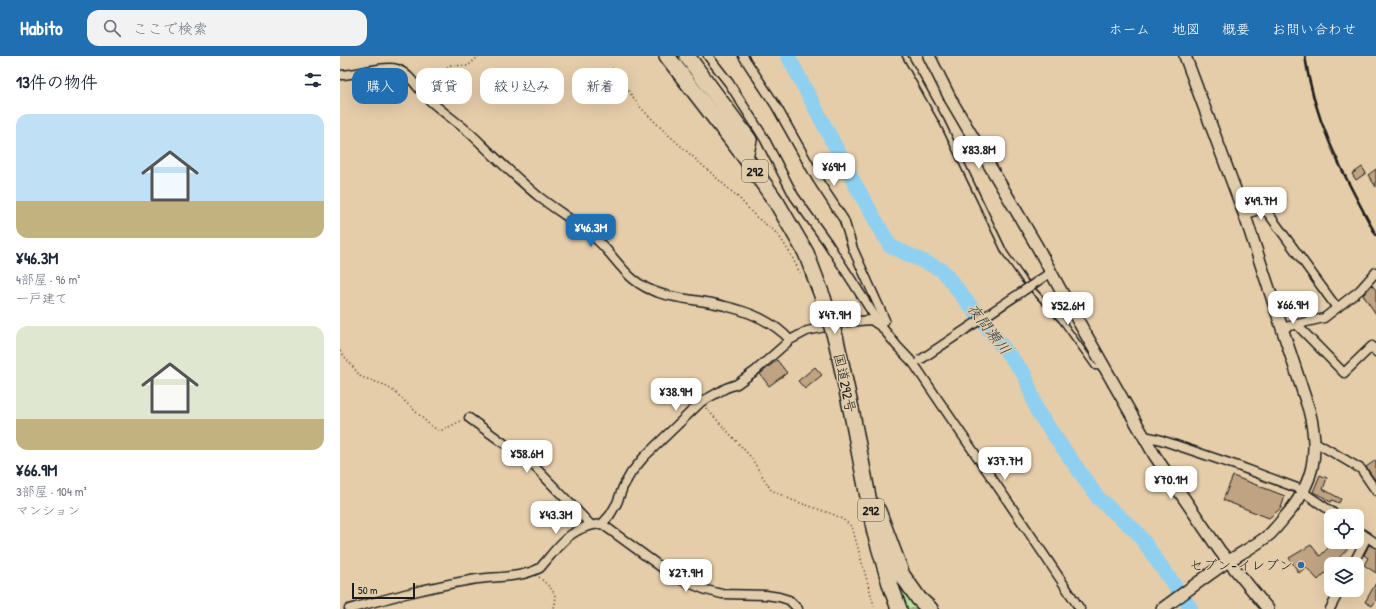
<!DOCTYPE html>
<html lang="ja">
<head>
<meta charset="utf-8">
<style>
  :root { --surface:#fff; --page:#f2f2f3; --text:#1f2937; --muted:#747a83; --accent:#1f6fb2 }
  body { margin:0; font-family:"Patrick Hand","Klee One",sans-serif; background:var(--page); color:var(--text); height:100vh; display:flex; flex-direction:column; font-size:15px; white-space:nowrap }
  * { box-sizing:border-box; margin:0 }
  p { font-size:13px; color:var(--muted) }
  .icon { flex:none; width:22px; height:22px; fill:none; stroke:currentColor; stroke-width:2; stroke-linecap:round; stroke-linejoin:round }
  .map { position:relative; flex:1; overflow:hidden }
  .details { display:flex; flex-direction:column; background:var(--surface); width:340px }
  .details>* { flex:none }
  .guide { position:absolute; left:12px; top:12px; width:380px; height:36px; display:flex; gap:8px }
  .fabs { position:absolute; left:984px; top:453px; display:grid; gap:8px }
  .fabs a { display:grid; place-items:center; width:40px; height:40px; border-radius:8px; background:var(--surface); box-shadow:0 4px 16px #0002; font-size:20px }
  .scale { position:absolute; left:12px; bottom:10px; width:63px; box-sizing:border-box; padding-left:4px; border:2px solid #1c1c1c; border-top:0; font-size:11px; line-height:14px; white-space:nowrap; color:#1c1c1c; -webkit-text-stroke:3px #e1cdab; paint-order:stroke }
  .price { position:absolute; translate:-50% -34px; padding:0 9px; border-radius:8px; background:#fff; color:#222; font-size:13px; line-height:26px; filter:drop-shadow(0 1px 2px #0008) }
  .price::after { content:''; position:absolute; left:50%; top:24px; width:12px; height:9px; margin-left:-6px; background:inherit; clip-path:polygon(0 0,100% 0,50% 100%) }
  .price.on { background:var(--accent); color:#fff }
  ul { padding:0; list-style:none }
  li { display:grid; align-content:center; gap:8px; height:212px; padding:0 16px }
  li span { display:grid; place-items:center; height:124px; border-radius:12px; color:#555 }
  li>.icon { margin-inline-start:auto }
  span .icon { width:72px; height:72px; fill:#fffc; stroke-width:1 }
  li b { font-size:17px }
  h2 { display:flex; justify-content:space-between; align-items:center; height:48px; padding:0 16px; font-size:17px }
  .chip { padding:0 14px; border-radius:12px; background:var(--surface); box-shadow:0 4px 16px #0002; font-size:14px; line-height:36px }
  .chip.on { background:var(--accent); color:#fff }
  header { display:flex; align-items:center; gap:24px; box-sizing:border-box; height:56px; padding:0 20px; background:var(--accent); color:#fff }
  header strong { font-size:19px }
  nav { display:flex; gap:22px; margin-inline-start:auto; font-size:14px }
  .search { width:280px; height:36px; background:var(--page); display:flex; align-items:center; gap:10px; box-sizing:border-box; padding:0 14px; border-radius:12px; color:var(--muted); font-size:15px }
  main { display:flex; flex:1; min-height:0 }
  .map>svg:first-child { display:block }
  .green { fill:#b9e29f; stroke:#6a7f5e }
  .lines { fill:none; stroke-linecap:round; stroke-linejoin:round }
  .river { stroke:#8fd0f1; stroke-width:15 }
  .building { fill:#bfa383; stroke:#1c1c1c }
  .lane-casing { stroke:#1c1c1c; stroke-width:7 }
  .street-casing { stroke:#1c1c1c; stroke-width:11 }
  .secondary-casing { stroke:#1c1c1c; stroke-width:14 }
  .highway-casing { stroke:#1c1c1c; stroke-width:18 }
  .path { stroke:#1c1c1c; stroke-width:1.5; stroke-dasharray:1 3; stroke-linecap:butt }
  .lane { stroke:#e1cdab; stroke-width:4 }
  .street { stroke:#e1cdab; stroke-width:8 }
  .secondary { stroke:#e1cdab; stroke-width:11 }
  .highway { stroke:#e1cdab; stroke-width:15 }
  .rail { stroke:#1c1c1c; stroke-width:2.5 }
  .street-bridge-casing { stroke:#1c1c1c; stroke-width:11; stroke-linecap:butt }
  .highway-bridge-casing { stroke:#1c1c1c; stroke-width:18; stroke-linecap:butt }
  .street-bridge { stroke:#e1cdab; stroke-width:8 }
  .highway-bridge { stroke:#e1cdab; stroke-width:15 }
  .poi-dot { fill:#1f6fb2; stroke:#e1cdab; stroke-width:1.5 }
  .labels { text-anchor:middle; stroke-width:3; stroke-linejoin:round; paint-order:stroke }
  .shield { fill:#e1cdab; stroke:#575147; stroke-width:1 }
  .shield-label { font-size:13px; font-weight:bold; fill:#1c1c1c }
  .street-label { font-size:14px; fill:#1c1c1c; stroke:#e1cdab }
  .poi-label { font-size:14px; fill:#1c1c1c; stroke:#e1cdab; text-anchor:end }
  .water-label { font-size:15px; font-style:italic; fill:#334047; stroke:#e1cdab }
</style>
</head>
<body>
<header>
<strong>Habito</strong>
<div class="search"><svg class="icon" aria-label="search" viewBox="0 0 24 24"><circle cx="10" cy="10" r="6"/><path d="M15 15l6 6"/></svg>ここで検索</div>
<nav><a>ホーム</a><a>地図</a><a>概要</a><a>お問い合わせ</a></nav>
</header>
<main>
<section class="details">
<h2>13件の物件<svg class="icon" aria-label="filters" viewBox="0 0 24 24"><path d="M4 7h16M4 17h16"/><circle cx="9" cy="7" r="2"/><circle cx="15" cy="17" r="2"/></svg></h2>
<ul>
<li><span style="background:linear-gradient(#bfe0f5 70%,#c2b280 0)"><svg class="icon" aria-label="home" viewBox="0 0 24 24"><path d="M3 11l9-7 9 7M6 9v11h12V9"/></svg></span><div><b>¥46.3M</b><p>4部屋 · 96 m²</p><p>一戸建て</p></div></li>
<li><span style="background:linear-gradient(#dfe7d0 75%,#c2b280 0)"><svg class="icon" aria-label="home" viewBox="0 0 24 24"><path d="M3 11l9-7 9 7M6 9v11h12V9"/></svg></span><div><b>¥66.9M</b><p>3部屋 · 104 m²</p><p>マンション</p></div></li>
</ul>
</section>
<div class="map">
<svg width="1036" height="553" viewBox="0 0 1036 553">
  <rect width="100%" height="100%" fill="#e5cda9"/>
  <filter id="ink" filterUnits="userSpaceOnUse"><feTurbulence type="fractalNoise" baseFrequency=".025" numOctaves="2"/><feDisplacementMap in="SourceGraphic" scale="8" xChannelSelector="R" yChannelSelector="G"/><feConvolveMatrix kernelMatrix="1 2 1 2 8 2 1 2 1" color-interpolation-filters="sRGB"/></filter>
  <g filter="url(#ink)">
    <polygon class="green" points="552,513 582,553 567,553"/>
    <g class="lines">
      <polyline class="river" points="448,0 515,128 550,190 602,214 685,319 697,355 758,442 797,476 851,553"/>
    </g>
    <g class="building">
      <polygon points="1022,111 1026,117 1016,124 1012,118"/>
      <polygon points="1036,113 1036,131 1028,119"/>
      <polygon points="1032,229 1036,234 1036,258 1023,239"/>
      <polygon points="437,304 447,317 429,330 420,318"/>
      <polygon points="475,311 482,319 465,333 458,325"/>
      <polygon points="1036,404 1036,425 1026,411"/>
      <polygon points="980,419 987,422 983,433 1001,443 999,447 992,444 991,446 985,443 985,442 973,436"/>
      <polygon points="893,420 945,440 941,452 929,462 883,444"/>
      <polygon points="994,486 1014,486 993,508 991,508 991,511 978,524 966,511 959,517 949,502 971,489 980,500"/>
      <polygon points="1029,489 1036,492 1036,517 1024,509 1028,502 1024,499"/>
      <polygon points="1036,527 1036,545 1032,550 1025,546"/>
    </g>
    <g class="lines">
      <defs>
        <polyline id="lane" points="565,0 602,66 665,197 684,224 722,265 755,311 764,312"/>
        <g id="street">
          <path d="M368,0L389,27L424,82L454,140L487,186L541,270L557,290L574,308C629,390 686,470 740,553"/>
          <polyline points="403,0 436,50 477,123 504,164 513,193 545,264 541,270"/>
          <path d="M0,19C15,19 44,9 57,13C70,18 77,32 87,42C101,55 117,66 131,78C153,99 175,121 198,140C217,155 240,168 258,185C271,197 280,212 293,223C319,245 353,241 385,250C410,256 433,265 450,284"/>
          <path d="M905,160C913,155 920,152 928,157L997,252"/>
          <polyline points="695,227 711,216"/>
          <polyline points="956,268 1004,317 1032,290 1036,296"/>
          <polyline points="941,272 984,262 1020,234 1036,216"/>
          <polyline points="129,362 191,407 250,468"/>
          <polyline points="804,380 818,383 898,410 957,432 998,460"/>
          <polyline points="975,386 1021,413 1036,435"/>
          <polyline points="262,468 270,459 277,447 283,431 291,417 304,401 361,346 386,332 397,328 415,315 450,284 467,275 507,266 531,264 540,270"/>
          <polyline points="1017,474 1036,487"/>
          <polyline points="1013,508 1027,481"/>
          <path d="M9,553C49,542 89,531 131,524C154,520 178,523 200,512C219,490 230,470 262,468L336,522L366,534L382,538L426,539L439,541L449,544L458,553"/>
          <polyline points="990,553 1000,534"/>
        </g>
        <g id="secondary">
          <polyline points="589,0 611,44 698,192 720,233 815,400 880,495 928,553"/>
          <path d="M822,553C844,537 865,521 887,506C901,497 917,489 930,478C935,473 940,467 944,462C974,429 980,396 969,354L905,160L845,0"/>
        </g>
        <g id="highway">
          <polyline points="327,0 405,101 437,147 466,197 483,242"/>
          <polyline points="347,0 409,84 405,101"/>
          <polyline points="511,353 535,477 551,531 559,553"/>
          <polyline points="538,455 562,519 579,543 590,553"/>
        </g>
      </defs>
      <use href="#lane" class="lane-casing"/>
      <use href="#street" class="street-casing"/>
      <use href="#secondary" class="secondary-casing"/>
      <use href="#highway" class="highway-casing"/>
      <g class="path">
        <polyline points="272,12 301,52 322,73 400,143 416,161 432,173 439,180 450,197 460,217"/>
        <polyline points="91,34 109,9 128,10 139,0"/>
        <polyline points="0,295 21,321 42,328 55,336 91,370 98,374 102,374 121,365"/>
        <polyline points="366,352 410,400 431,434 452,444 495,459 505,465 512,471 535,553"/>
        <path d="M199,521C209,531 221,538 213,553"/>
      </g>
      <use href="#lane" class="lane"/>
      <use href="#street" class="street"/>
      <use href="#secondary" class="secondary"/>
      <use href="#highway" class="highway"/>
      <path class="rail" d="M965,0C974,67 1005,121 1036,179"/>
      <defs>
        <polyline id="street-bridge" points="580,304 695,227"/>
        <polyline id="highway-bridge" points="483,242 496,284 511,353"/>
      </defs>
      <use href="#street-bridge" class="street-bridge-casing"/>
      <use href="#highway-bridge" class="highway-bridge-casing"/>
      <use href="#street-bridge" class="street-bridge"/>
      <use href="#highway-bridge" class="highway-bridge"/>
    </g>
  </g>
  <circle class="poi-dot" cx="961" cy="509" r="4"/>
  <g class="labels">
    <g class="shield">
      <rect x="402" y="104" width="26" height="22" rx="3"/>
      <rect x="518" y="443" width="26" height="22" rx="3"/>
    </g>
    <g class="shield-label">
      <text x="415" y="120">292</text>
      <text x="531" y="459">292</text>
    </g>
    <g class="street-label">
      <text transform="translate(505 327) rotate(78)" y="5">国道292号</text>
    </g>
    <g class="poi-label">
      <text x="953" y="514">セブン-イレブン</text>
    </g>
    <g class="water-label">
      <text transform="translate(649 273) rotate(52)" y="5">夜間瀬川</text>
    </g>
  </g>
</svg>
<div class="fabs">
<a><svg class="icon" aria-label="locate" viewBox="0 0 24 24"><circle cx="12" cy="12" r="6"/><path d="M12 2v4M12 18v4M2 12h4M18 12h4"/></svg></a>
<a><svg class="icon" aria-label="layers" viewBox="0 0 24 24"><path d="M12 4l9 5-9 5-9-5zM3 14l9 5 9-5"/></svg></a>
</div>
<div class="scale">50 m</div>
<b class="price" style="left:639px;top:114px">¥83.8M</b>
<b class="price" style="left:494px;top:131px">¥69M</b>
<b class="price" style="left:921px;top:165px">¥49.7M</b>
<b class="price on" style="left:251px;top:192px">¥46.3M</b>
<b class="price" style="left:953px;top:269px">¥66.9M</b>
<b class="price" style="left:728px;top:270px">¥52.6M</b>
<b class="price" style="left:495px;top:279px">¥47.9M</b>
<b class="price" style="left:336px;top:356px">¥38.9M</b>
<b class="price" style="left:187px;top:418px">¥58.6M</b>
<b class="price" style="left:665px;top:425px">¥37.7M</b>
<b class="price" style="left:831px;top:444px">¥70.1M</b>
<b class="price" style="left:216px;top:479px">¥43.3M</b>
<b class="price" style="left:346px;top:537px">¥27.9M</b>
<div class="guide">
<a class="chip on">購入</a>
<a class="chip">賃貸</a>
<a class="chip">絞り込み</a>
<a class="chip">新着</a>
</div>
</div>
</main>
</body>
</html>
